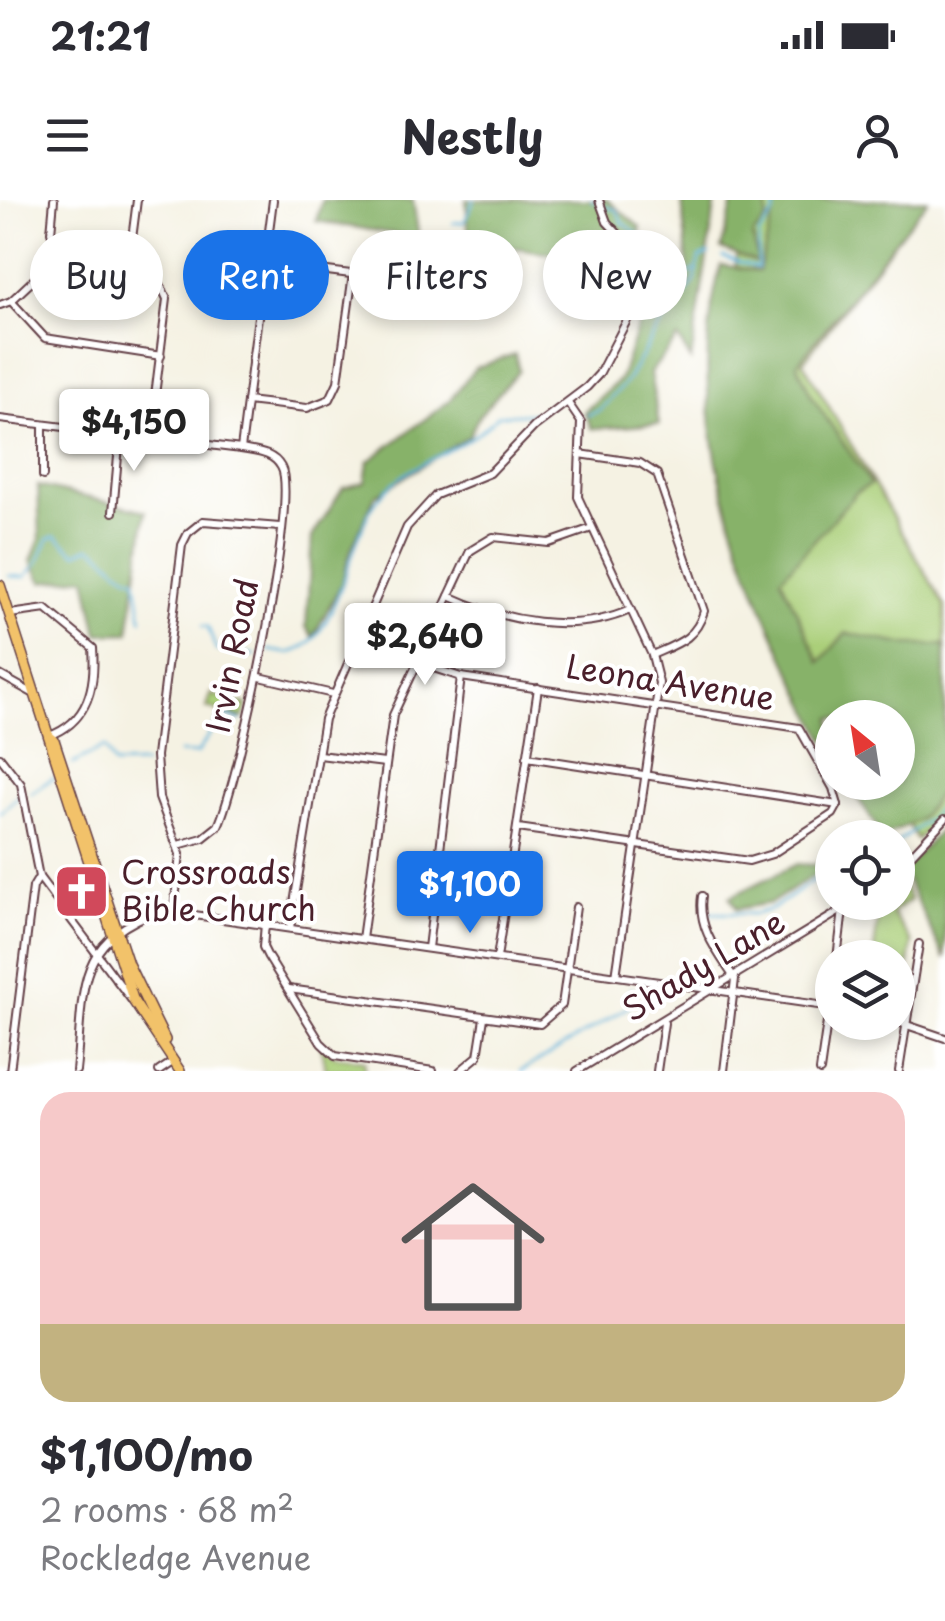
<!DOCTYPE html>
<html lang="en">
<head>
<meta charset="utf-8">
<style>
  :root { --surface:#fff; --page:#f7f7f7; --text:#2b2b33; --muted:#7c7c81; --accent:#1a73e8 }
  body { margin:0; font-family:"Playpen Sans",sans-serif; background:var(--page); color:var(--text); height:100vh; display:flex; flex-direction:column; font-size:38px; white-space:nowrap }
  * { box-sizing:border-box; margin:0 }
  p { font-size:32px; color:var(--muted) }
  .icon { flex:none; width:55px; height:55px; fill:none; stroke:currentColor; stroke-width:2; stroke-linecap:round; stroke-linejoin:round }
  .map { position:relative; height:871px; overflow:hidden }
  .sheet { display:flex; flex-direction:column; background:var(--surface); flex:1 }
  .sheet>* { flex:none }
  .top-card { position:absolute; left:30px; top:30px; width:885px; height:90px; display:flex; gap:20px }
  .needle { width:65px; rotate:330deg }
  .controls { position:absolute; left:815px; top:500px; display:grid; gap:20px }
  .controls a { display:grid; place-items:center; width:100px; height:100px; border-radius:50%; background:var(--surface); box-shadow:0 5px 15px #0003; font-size:50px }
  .price { position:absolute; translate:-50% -85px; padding:0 22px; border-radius:10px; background:#fff; color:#222; font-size:32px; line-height:65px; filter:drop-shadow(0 2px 5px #0008) }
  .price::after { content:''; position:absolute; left:50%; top:60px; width:30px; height:22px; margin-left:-15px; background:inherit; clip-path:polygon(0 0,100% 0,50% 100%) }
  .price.active { background:var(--accent); color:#fff }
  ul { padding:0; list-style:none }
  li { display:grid; align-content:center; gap:20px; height:530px; padding:0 40px }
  li span { display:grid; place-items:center; height:310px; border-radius:30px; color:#555 }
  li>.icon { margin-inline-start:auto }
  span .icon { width:180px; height:180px; fill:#fffc; stroke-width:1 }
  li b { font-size:42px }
  .pill { padding:0 35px; border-radius:45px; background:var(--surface); box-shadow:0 5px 15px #0003; font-size:35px; line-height:90px }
  .pill.active { background:var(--accent); color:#fff }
  .status { display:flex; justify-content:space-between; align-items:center; height:70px; padding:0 50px; background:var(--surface); direction:ltr }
  .status svg { height:28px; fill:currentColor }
  header { display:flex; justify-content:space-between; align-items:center; height:130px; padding:0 40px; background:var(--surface); font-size:45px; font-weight:700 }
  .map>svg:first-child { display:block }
  .green { fill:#aacf79; stroke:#7a7752; stroke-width:2.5 }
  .forest { fill:#87b269; stroke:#68684a; stroke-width:2.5 }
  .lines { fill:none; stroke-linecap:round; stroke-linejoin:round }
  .stream { stroke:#60b3db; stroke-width:2.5 }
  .minor-casing { stroke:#643f47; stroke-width:10 }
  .major-casing { stroke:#643f47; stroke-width:12 }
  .minor { stroke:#fff; stroke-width:6 }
  .major { stroke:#f2c26a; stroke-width:9 }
  .labels { text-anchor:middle; stroke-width:8; stroke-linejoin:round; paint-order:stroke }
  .street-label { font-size:32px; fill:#4a1f2b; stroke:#fff }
  .poi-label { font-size:32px; fill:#4a1f2b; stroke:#fff; text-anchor:start }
</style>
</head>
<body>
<div class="status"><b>21:21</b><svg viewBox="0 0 49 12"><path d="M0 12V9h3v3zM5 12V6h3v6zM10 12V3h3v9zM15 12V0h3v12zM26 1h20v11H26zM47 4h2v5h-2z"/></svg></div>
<header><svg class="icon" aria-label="menu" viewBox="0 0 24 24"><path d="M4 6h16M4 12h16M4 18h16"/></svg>Nestly<svg class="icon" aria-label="person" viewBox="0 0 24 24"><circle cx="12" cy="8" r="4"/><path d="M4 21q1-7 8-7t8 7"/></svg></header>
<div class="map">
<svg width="945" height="871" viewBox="0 0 945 871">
  <rect width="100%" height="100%" fill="#fff"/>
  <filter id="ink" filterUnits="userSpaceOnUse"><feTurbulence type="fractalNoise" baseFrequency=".01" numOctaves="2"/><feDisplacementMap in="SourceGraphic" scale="20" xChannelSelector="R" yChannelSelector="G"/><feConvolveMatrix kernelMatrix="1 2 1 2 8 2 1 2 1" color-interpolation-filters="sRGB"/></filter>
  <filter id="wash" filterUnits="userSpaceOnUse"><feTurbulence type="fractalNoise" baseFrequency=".0048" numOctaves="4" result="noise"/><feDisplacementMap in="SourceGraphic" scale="40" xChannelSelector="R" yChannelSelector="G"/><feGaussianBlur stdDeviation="2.25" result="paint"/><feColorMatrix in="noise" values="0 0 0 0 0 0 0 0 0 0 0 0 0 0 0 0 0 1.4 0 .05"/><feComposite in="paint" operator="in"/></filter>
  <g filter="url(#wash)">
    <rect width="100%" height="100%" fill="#f5f2e3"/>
    <g class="green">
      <path d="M742,0H927L803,162L945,406V610L917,640C893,603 898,561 898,518H832L796,465L728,138Z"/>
      <polygon points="211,494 247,505 243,518 207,508"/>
      <polygon points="898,674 910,700 892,713 912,743 901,819 898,818 898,758 873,757 880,703 898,702"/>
      <polygon points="321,843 335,856 365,861 364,871 326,871"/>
    </g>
    <g class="forest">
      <polygon points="322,0 413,0 419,38 316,21"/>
      <polygon points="466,0 607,0 640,27 642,75 633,91 588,97 589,59 469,41"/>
      <polygon points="682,0 716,0 691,160 678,138 650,173 659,224 592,229 584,212 620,179 644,108 689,84"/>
      <polygon points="734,0 767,0 767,19 753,35 758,63 721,49"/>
      <path d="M777,0H928L797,164L812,197L871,284L857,292L781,378L820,462L846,433L908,445H945V585L920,619L883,637L848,583L898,582V518H832V553C756,408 674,232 721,65L759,71Z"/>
      <polygon points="515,154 519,170 479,216 469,236 375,296 351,350 342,383 313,437 306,427 312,337 343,288 365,282 368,262 449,201 475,168"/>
      <polygon points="38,286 146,311 129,433 98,434 86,377 42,382 31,361 40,339"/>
      <polygon points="945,625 945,759 902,671"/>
      <polygon points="832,644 832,664 771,703 737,709 730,697 797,664 815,665 829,654"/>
    </g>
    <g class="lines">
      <g class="stream">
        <polyline points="592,0 594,2"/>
        <polyline points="605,7 617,10 622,22 637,33"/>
        <polyline points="453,23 464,22 474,0"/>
        <polyline points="646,44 654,44 680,75 698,70"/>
        <polyline points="723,57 758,68 759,35 774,14 775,0"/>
        <polyline points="588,215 600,210 627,181 656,131 695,81 699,58 709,54"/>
        <path d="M9,376L25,377L37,364L48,339L56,336L76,353L90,347C109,354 116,375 136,378L142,419"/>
        <polyline points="203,426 208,427 216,450 255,455"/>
        <path d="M269,450C276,451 286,454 292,452C336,443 350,343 371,309C400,260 462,256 498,215L539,213"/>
        <polyline points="179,553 197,554 222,515 241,520"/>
        <polyline points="73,564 104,547 114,565 144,564"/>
        <polyline points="31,593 53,578"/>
        <polyline points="0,613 20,595"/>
        <polyline points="898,642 929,619 945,598"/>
        <polyline points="708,713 755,714 772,709 832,668"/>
        <polyline points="521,871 629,807 632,788"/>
      </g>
    </g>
  </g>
  <g filter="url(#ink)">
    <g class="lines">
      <defs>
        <g id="minor">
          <polyline points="54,0 51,32 59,56"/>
          <polyline points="265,63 507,94 517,90"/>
          <polyline points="128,70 137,0"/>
          <polyline points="11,101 45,138 161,156"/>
          <path d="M0,105L11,101L59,56C88,76 127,64 159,82L167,99L150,236"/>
          <polyline points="247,201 307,208 330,199 338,182 353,74"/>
          <polyline points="568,203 581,222 578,297 652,455 659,483 616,776"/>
          <path d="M0,219L241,249C256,252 273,252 281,267C300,298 238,585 218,626L203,638L178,645"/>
          <polyline points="241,249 273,0"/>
          <path d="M580,254L640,263L657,274L704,411C696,439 677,444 652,455"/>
          <polyline points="43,276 43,225"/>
          <polyline points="113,312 120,234"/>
          <path d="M449,396C503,421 574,435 630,410"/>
          <path d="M10,414L46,409L93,448C96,487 88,522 49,536"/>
          <polyline points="418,463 461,477 799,528 833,588 838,605"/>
          <polyline points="0,475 34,494"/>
          <polyline points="260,477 333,494"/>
          <polyline points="319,555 385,563"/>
          <polyline points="0,557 21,584 39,677 133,802"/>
          <polyline points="527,557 838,605"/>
          <polyline points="518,628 749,661 772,654 833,614 838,605"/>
          <polyline points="898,669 945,619"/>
          <path d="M702,696C697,728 718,753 735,779L724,871"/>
          <polyline points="174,710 180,654 159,598 156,556 182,345 188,333 203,321 280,327"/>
          <polyline points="265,724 263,747 268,757 321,843 335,856 433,871"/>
          <polyline points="290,728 324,519 407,327 436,295 490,273 534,227 587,187 599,174 646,84 643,60 607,22 599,0"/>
          <polyline points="362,739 393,515 470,351 493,337 549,343 592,328"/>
          <polyline points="428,748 461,477"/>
          <polyline points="497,758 538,488"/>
          <polyline points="837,758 843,710"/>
          <polyline points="289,789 540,824 562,805 576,707"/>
          <polyline points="898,822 945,838"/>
          <polyline points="10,871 33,687 39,677"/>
          <path d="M76,871C85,791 71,743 160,710L832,807"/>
          <polyline points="159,871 174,861"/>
          <polyline points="460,871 478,856 484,818"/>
          <polyline points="577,871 855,702"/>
          <polyline points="657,871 664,823"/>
          <polyline points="820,871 832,787"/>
          <polyline points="899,871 919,744"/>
        </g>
        <g id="major">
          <polyline points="0,385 134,802 180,871"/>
          <polyline points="49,536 54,540 128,764 165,840"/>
        </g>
      </defs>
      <use href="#minor" class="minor-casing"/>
      <use href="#major" class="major-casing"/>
      <use href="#minor" class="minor"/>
      <use href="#major" class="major"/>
    </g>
  </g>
  <defs>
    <symbol id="church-square" viewBox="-11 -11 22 22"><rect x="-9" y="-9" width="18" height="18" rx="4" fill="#d1495b" stroke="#fff"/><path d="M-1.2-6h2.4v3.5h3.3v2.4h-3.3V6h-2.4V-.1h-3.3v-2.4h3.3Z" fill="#fff"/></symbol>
  </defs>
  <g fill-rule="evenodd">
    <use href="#church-square" x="50" y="660" width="63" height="63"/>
  </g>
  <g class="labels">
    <g class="street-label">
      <text transform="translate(233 456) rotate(-79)" y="11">Irvin Road</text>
      <text transform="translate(670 483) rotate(9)" y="11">Leona Avenue</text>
      <text transform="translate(704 766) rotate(-31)" y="11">Shady Lane</text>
    </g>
    <g class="poi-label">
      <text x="121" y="684">Crossroads<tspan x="121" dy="37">Bible Church</tspan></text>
    </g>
  </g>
</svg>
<div class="controls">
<a><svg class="needle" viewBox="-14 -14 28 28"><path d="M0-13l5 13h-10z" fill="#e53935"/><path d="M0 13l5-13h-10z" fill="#7c7c81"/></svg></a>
<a><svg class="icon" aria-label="locate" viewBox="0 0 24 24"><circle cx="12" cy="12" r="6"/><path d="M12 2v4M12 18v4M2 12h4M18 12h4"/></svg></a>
<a><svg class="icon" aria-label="layers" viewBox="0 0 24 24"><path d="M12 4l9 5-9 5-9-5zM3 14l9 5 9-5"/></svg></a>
</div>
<b class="price" style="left:134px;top:274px">$4,150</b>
<b class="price" style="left:425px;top:488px">$2,640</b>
<b class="price active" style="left:470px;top:736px">$1,100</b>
<div class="top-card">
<a class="pill">Buy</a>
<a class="pill active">Rent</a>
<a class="pill">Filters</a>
<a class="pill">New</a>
</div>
</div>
<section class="sheet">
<ul>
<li><span style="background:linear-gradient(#f6c9c9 75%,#c2b280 0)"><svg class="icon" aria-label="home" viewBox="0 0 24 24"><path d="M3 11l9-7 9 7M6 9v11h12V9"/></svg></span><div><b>$1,100/mo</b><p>2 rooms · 68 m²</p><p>Rockledge Avenue</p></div></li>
</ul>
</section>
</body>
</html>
